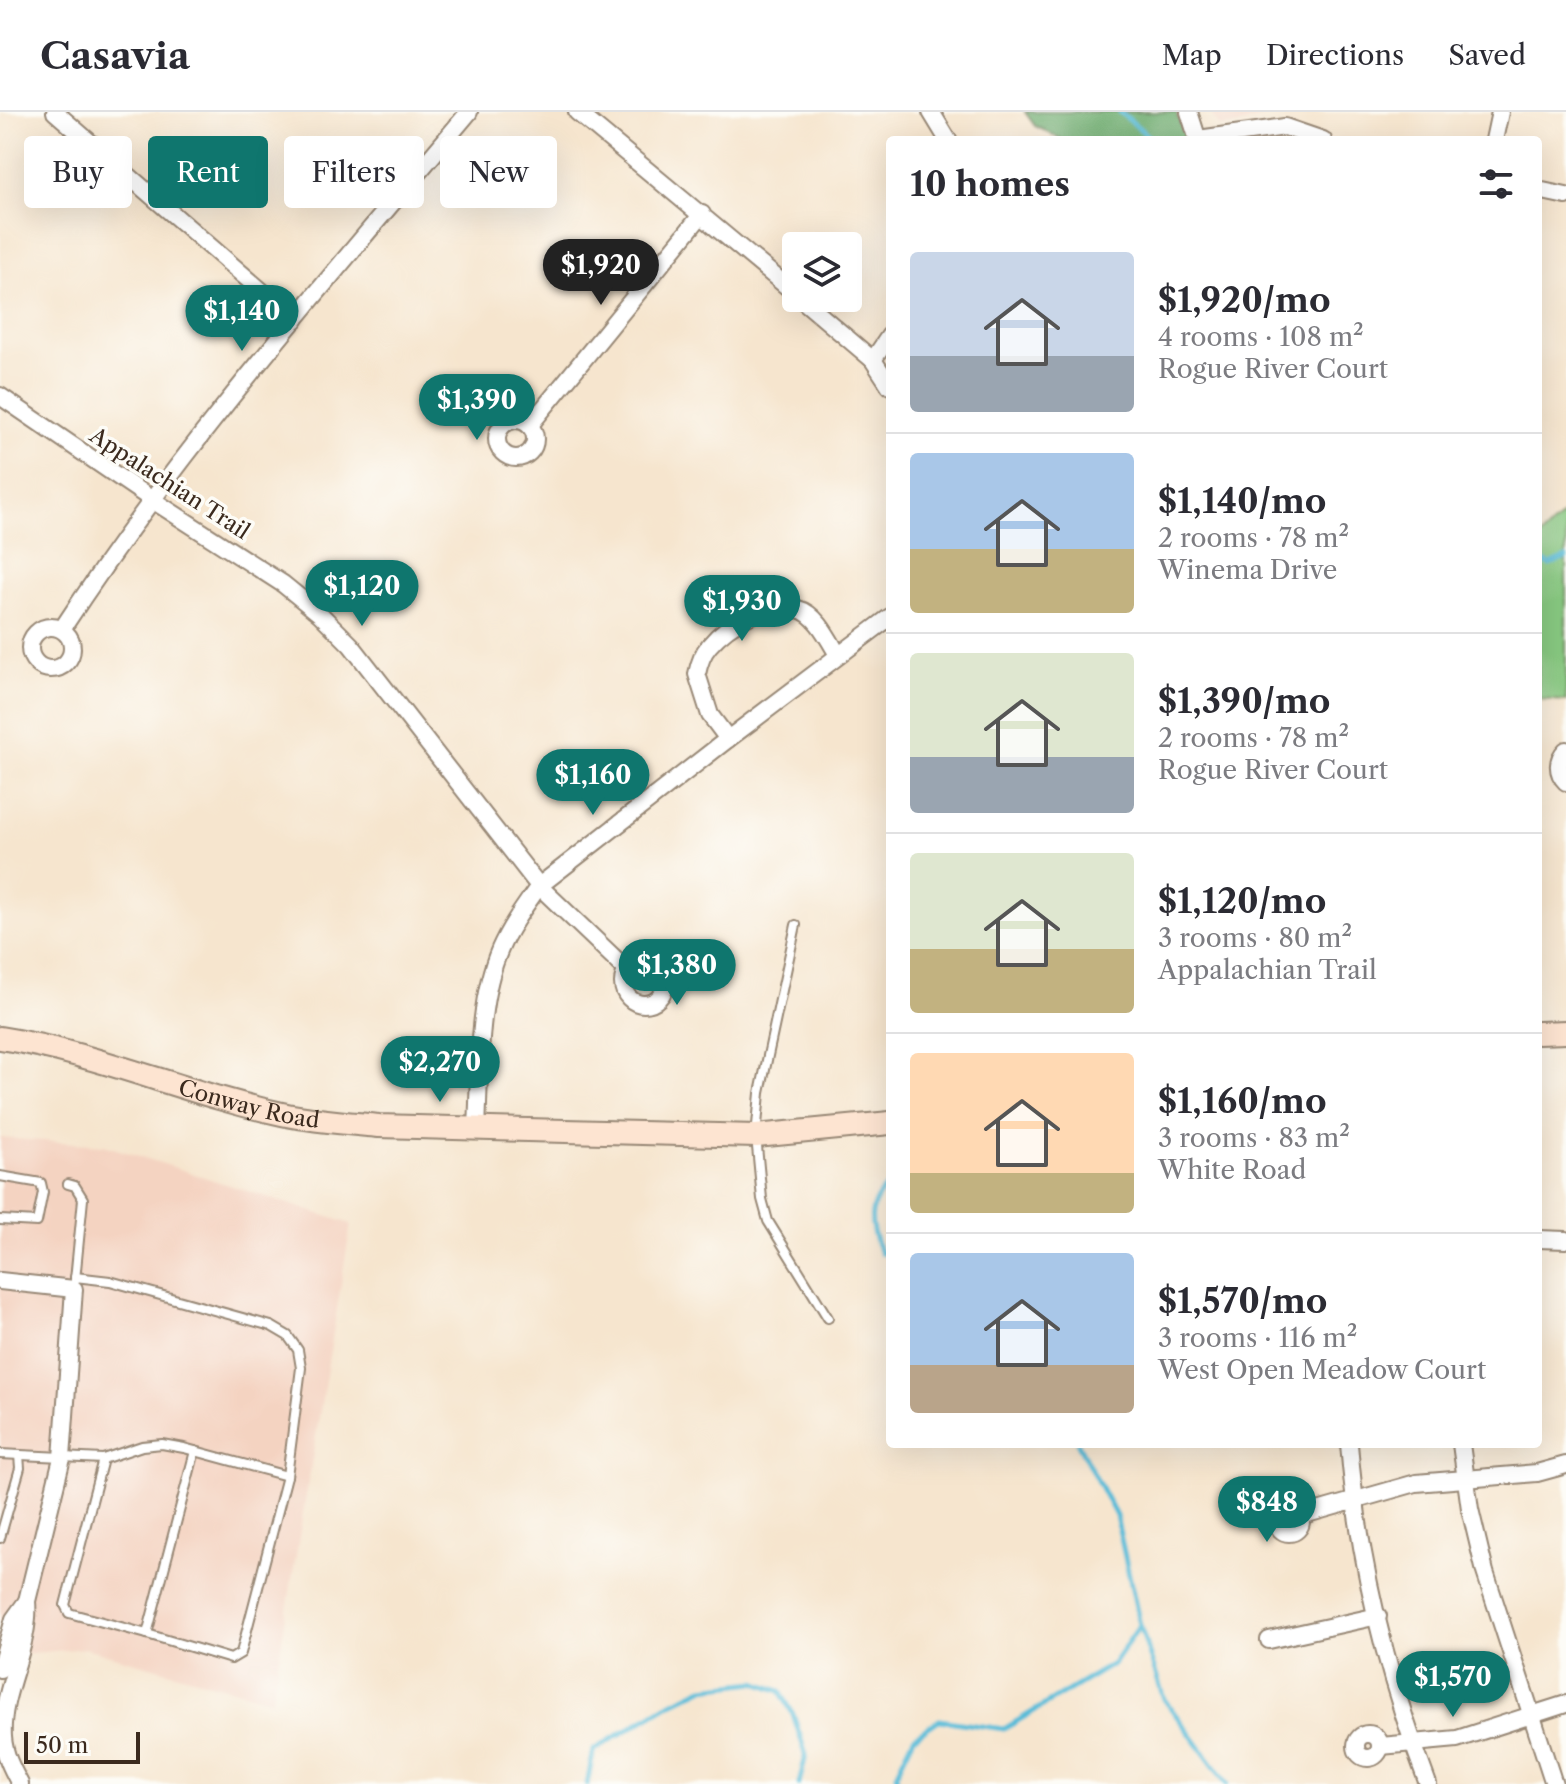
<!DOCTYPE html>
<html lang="en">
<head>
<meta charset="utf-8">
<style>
  :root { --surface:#fff; --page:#f2f2f3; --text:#2b2b33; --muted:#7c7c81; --line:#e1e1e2; --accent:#0f766e }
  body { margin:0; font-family:"Libre Caslon Text",serif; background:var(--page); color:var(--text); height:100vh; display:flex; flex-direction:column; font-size:30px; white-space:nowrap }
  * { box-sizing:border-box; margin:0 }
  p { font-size:26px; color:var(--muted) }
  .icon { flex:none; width:44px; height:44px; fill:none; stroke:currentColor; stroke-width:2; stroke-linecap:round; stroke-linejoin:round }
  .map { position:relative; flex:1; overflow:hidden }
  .panel { position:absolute; left:886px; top:24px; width:656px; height:1312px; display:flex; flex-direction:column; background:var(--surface); border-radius:8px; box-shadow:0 8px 32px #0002 }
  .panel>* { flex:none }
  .top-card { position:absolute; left:24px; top:24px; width:742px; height:72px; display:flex; gap:16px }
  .buttons { position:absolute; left:782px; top:120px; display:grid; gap:16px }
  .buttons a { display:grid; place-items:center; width:80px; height:80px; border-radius:8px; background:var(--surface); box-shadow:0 8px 32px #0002; font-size:40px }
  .scale { position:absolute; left:24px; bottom:20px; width:116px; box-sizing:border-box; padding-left:8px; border:4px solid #3b2a1e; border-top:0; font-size:22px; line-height:28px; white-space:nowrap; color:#3b2a1e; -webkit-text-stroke:6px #fdfcf7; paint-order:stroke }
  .price { position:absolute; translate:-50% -68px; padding:0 18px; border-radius:28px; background:var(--accent); color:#fff; font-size:26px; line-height:52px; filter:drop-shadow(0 2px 4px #0008) }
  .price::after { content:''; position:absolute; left:50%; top:48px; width:24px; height:18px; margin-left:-12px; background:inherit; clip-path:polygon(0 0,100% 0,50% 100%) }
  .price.selected { background:#222; color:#fff }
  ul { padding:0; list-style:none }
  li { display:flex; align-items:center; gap:24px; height:200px; padding:0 24px }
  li+li { border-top:2px solid var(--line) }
  li span { display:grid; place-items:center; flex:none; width:224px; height:160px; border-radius:8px; color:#555 }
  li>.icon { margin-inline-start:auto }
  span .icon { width:96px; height:96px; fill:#fffc; stroke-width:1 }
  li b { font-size:34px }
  h2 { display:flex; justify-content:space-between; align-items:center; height:96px; padding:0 24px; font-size:34px }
  .chip { padding:0 28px; border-radius:8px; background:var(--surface); box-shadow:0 8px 32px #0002; font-size:28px; line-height:72px }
  .chip.selected { background:var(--accent); color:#fff }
  header { display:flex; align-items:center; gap:48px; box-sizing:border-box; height:112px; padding:0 40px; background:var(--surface); border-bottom:2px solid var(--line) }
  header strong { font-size:38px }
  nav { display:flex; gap:44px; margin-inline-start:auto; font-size:28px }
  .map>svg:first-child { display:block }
  .built { fill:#f4d3c1 }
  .green { fill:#87c880; stroke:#61794f; stroke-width:2 }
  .forest { fill:#6dac6e; stroke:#546b46; stroke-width:2 }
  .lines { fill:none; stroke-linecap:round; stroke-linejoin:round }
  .stream { stroke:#59bcd8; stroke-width:5 }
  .lane-casing { stroke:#988876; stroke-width:12 }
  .street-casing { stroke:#988876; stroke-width:20 }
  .secondary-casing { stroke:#988876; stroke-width:26 }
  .lane { stroke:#fff; stroke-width:8 }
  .street { stroke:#fff; stroke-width:16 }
  .secondary { stroke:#fde4d1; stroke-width:22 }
  .labels { text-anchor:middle; stroke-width:7; stroke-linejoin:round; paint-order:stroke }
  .street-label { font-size:22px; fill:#3b2a1e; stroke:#fdfcf7 }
</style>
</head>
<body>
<header>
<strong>Casavia</strong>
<nav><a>Map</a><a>Directions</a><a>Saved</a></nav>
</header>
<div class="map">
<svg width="1566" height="1672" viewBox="0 0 1566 1672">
  <rect width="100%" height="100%" fill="#fdfcf7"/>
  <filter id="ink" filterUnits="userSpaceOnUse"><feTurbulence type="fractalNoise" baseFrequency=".0125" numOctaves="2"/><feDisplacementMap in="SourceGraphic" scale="16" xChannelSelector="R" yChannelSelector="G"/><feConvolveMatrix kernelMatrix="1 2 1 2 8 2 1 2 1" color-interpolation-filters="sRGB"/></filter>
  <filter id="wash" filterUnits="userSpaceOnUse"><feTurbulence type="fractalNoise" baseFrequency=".006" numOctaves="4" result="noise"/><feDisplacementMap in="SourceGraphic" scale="32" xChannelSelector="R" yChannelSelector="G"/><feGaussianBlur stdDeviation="1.8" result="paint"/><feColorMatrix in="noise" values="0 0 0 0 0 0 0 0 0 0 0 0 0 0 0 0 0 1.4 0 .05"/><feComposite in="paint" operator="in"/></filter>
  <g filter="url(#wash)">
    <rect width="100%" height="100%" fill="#f6e5ce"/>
    <g class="built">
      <polygon points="1210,0 1271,0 1267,4 1236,14 1220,15"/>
      <polygon points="0,1026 104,1033 351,1112 272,1588 85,1536 0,1544"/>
    </g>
    <polygon class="green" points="1566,400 1566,589 1538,587 1538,427"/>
    <polygon class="forest" points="1025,0 1176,0 1186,28 1063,28 1035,14"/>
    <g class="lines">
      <g class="stream">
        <polyline points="1120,0 1153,28"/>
        <polyline points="1538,447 1550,453 1566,446"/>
        <path d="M890,1072C865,1092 869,1116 881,1141L890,1144"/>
        <polyline points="1140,1514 1164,1587 1227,1672"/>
        <polyline points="587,1672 594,1638 666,1594 703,1576 756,1570 780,1579 793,1602 806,1643 799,1672"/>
        <polyline points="898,1672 896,1662 914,1625 939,1608 1004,1617 1113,1552 1140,1513 1116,1404 1078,1332"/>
      </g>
    </g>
  </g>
  <g filter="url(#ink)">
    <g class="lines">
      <defs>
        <g id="lane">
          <polyline points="796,813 760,981 756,1024 762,1087 768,1109 828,1206"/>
          <polyline points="0,1064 41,1071 43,1080 37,1110 0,1108"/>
          <polyline points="68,1072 75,1074 83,1087 75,1168"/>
          <polyline points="75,1165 110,1169 271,1214 288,1224 298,1238 301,1256 287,1364 241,1541 231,1547 147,1522"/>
          <polyline points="0,1342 103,1347 142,1334 162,1332 184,1336 287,1364"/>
          <polyline points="103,1347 65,1493 69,1501 147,1522 195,1339"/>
          <polyline points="0,1426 20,1356 19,1343"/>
        </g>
        <g id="street">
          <polyline points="55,0 295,208"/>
          <polyline points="577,0 796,182"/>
          <polyline points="931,0 948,28"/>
          <polyline points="1189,0 1198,28"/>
          <polyline points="1198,27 1285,15 1323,28"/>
          <polyline points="1494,28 1500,0"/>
          <polyline points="1538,78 1566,84"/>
          <polyline points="800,186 873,248 890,274"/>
          <polyline points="873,248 890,223"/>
          <polyline points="0,284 151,387 283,472 320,502 351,533 539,774 628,859"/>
          <circle cx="516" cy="327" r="19"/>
          <polyline points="530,313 702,102"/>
          <circle cx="51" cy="536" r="21"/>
          <path d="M62,517C182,333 328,168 469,0"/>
          <path d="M728,627L710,603L697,562C699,552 702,542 709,534C728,511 767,489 798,497C817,502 829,528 838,543"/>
          <path d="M1566,638C1557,647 1556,660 1566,670"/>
          <circle cx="644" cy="871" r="21"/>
          <path d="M477,1016C480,960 477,890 500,837C510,814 525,794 539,774L728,627L890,505"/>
          <polyline points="1538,1127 1566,1128"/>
          <path d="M0,1169L74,1177L62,1346L27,1489C31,1536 0,1578 3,1625C4,1642 12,1657 20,1672"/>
          <path d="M1349,1332C1358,1447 1387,1564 1428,1672"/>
          <polyline points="1461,1332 1470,1397 1485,1460 1554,1672"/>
          <circle cx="1289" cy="1409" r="12"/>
          <polyline points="1300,1404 1416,1371 1537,1361 1566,1353"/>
          <polyline points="1269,1528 1378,1504"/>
          <polyline points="0,1557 14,1507 27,1489"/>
          <circle cx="1368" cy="1634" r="12"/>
          <polyline points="1381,1634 1457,1627 1566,1592"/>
        </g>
        <g id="secondary">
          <polyline points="1538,921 1566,920"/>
          <path id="s1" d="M0,926C97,941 187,982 282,1002C315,1009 347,1011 379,1014L756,1024L890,1011"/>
        </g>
      </defs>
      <use href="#lane" class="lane-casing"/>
      <use href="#street" class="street-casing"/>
      <use href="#secondary" class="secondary-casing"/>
      <use href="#lane" class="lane"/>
      <use href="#street" class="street"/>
      <use href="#secondary" class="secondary"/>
    </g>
  </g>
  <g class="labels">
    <g class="street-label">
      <text transform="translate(170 371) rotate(33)" y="8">Appalachian Trail</text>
      <text dy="8" stroke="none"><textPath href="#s1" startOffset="258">Conway Road</textPath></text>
    </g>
  </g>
</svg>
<div class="buttons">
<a><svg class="icon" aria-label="layers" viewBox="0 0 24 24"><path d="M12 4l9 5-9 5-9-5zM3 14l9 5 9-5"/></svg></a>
</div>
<div class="scale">50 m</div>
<b class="price selected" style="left:601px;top:195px">$1,920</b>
<b class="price" style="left:242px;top:241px">$1,140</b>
<b class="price" style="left:477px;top:330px">$1,390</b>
<b class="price" style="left:362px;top:516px">$1,120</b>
<b class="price" style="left:742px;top:531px">$1,930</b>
<b class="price" style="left:593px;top:705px">$1,160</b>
<b class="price" style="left:677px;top:895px">$1,380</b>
<b class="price" style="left:440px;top:992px">$2,270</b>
<b class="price" style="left:1267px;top:1432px">$848</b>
<b class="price" style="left:1453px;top:1607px">$1,570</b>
<div class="top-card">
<a class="chip">Buy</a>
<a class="chip selected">Rent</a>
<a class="chip">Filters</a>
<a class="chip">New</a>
</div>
<section class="panel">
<h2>10 homes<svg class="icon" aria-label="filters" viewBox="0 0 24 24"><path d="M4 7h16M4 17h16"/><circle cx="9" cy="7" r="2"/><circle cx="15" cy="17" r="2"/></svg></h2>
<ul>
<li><span style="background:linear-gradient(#c9d6e8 65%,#9aa5b1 0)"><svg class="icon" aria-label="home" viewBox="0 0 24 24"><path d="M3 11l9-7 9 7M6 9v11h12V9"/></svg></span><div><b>$1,920/mo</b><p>4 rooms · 108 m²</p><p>Rogue River Court</p></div></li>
<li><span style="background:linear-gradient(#a9c7e8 60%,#c2b280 0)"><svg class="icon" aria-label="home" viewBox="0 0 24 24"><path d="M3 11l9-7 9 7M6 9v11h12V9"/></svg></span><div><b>$1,140/mo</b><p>2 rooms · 78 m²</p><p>Winema Drive</p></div></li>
<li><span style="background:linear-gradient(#dfe7d0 65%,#9aa5b1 0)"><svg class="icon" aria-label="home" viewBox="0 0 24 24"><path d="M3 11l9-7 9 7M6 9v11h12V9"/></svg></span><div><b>$1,390/mo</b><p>2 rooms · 78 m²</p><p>Rogue River Court</p></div></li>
<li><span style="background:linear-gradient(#dfe7d0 60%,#c2b280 0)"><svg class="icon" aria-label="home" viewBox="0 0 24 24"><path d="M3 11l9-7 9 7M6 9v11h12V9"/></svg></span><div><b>$1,120/mo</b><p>3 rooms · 80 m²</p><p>Appalachian Trail</p></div></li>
<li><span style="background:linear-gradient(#ffd9b3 75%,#c2b280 0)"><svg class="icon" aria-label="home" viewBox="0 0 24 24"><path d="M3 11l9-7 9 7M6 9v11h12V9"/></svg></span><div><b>$1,160/mo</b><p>3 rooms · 83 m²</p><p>White Road</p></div></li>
<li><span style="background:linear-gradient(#a9c7e8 70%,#b9a48a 0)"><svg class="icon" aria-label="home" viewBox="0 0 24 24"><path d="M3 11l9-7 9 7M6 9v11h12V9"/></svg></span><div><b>$1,570/mo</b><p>3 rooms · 116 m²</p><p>West Open Meadow Court</p></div></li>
</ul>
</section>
</div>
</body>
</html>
